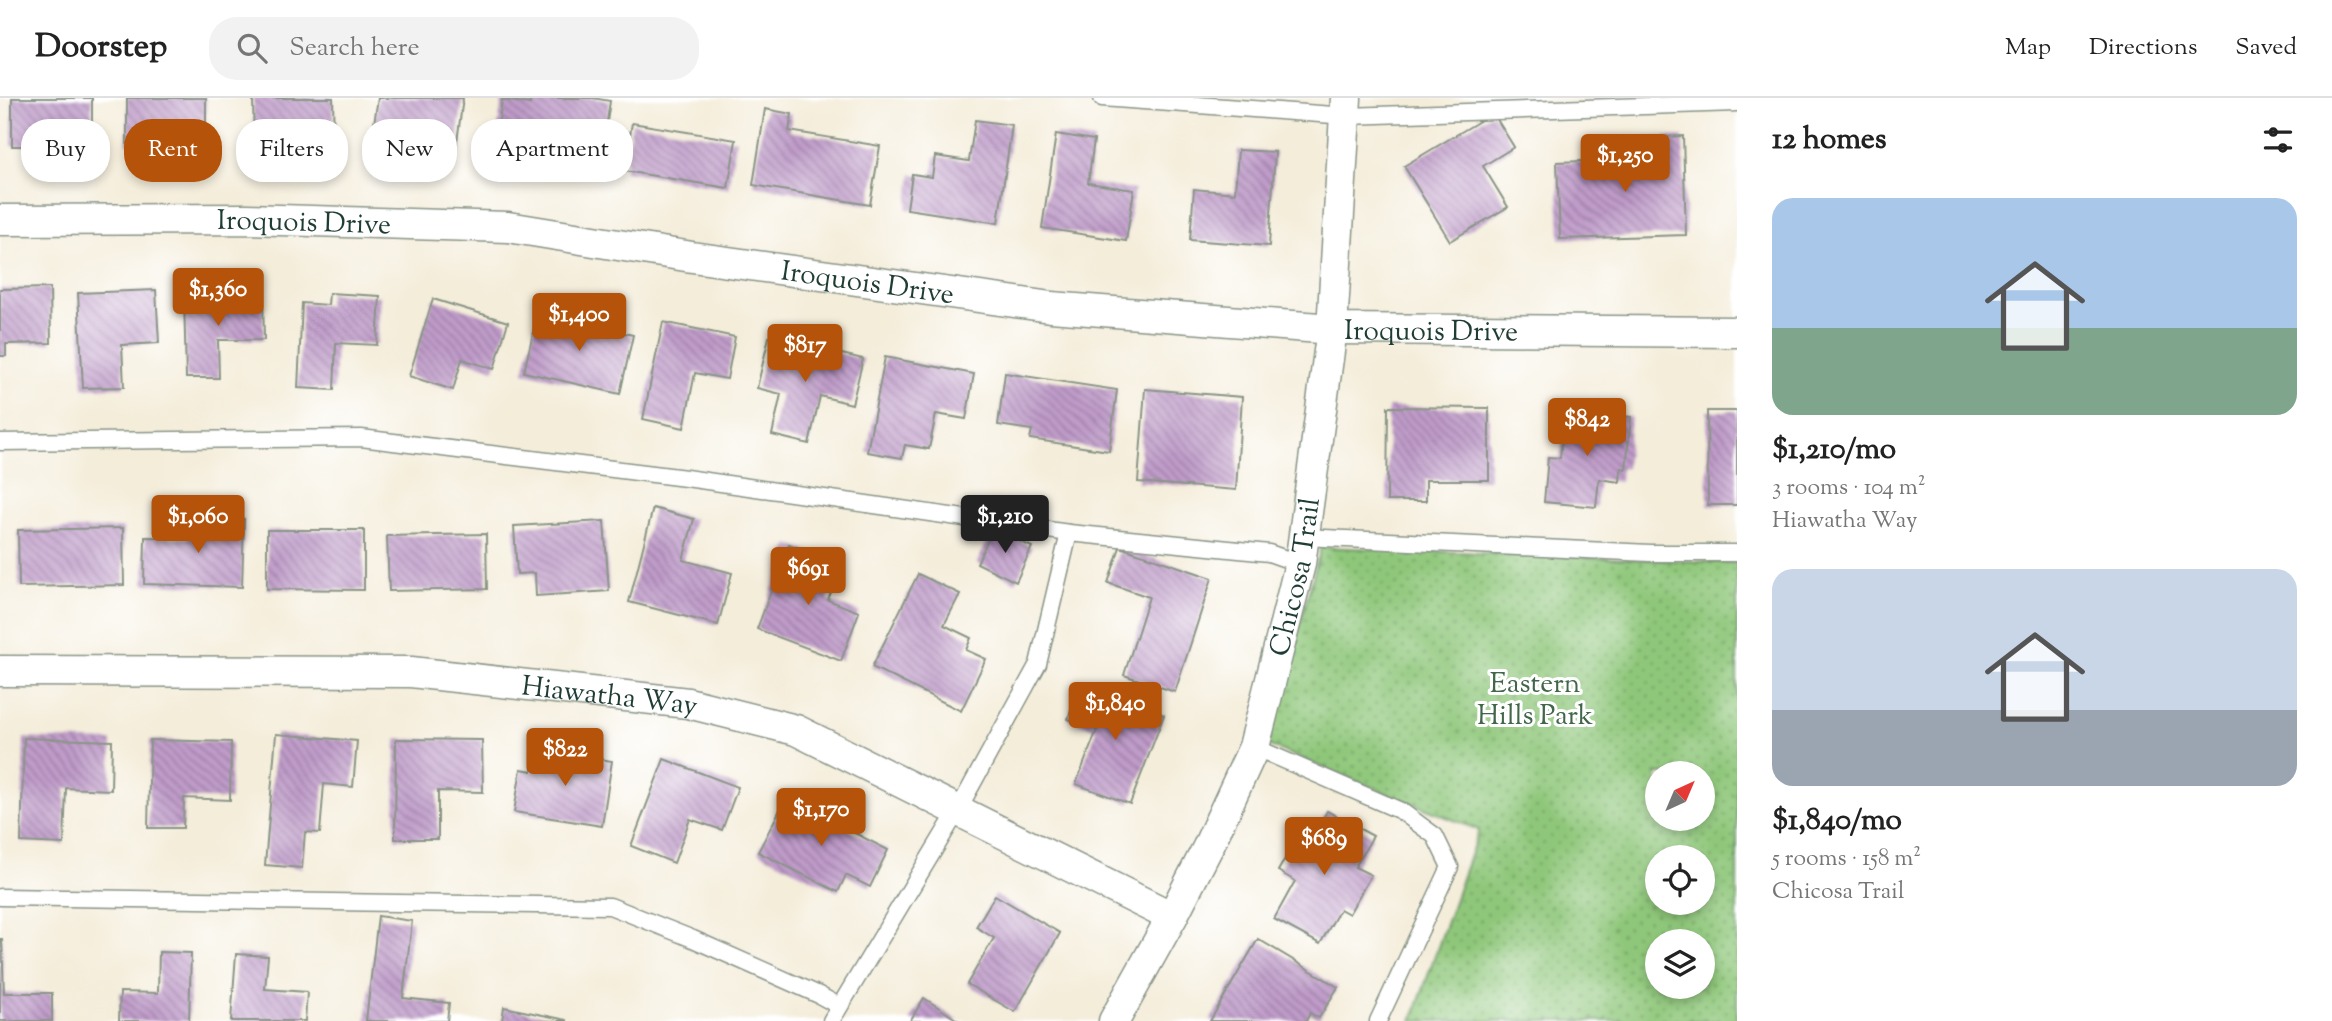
<!DOCTYPE html>
<html lang="en">
<head>
<meta charset="utf-8">
<style>
  :root { --surface:#fff; --page:#f2f2f2; --text:#222; --muted:#767676; --line:#e0e0e0; --accent:#b45309 }
  body { margin:0; font-family:"Sorts Mill Goudy",serif; background:var(--page); color:var(--text); height:100vh; display:flex; flex-direction:column; font-size:26px; white-space:nowrap }
  * { box-sizing:border-box; margin:0 }
  p { font-size:23px; color:var(--muted) }
  .icon { flex:none; width:38px; height:38px; fill:none; stroke:currentColor; stroke-width:2; stroke-linecap:round; stroke-linejoin:round }
  .map { position:relative; flex:1; overflow:hidden }
  .drawer { display:flex; flex-direction:column; background:var(--surface); width:595px }
  .drawer>* { flex:none }
  .top-card { position:absolute; left:21px; top:21px; width:665px; height:63px; display:flex; gap:14px }
  .needle { width:46px; rotate:44deg }
  .controls { position:absolute; left:1645px; top:663px; display:grid; gap:14px }
  .controls a { display:grid; place-items:center; width:70px; height:70px; border-radius:50%; background:var(--surface); box-shadow:0 4px 10px #0003; font-size:35px }
  .price { position:absolute; translate:-50% -60px; padding:0 16px; border-radius:7px; background:var(--accent); color:#fff; font-size:23px; line-height:46px; filter:drop-shadow(0 2px 4px #0008) }
  .price::after { content:''; position:absolute; left:50%; top:42px; width:21px; height:16px; margin-left:-10px; background:inherit; clip-path:polygon(0 0,100% 0,50% 100%) }
  .price.selected { background:#222; color:#fff }
  ul { padding:0; list-style:none }
  li { display:grid; align-content:center; gap:14px; height:371px; padding:0 35px }
  li span { display:grid; place-items:center; height:217px; border-radius:21px; color:#555 }
  li>.icon { margin-inline-start:auto }
  span .icon { width:126px; height:126px; fill:#fffc; stroke-width:1 }
  li b { font-size:30px }
  h2 { display:flex; justify-content:space-between; align-items:center; height:84px; padding:0 35px; font-size:30px }
  .tag { padding:0 24px; border-radius:28px; background:var(--surface); box-shadow:0 4px 10px #0003; font-size:24px; line-height:63px }
  .tag.selected { background:var(--accent); color:#fff }
  header { display:flex; align-items:center; gap:42px; box-sizing:border-box; height:98px; padding:0 35px; background:var(--surface); border-bottom:2px solid var(--line) }
  header strong { font-size:33px }
  nav { display:flex; gap:38px; margin-inline-start:auto; font-size:24px }
  .search { width:490px; height:63px; background:var(--page); display:flex; align-items:center; gap:18px; box-sizing:border-box; padding:0 24px; border-radius:28px; color:var(--muted); font-size:26px }
  main { display:flex; flex:1; min-height:0 }
  .map>svg:first-child { display:block }
  .park { fill:url(#park-dots); stroke:#578257; stroke-width:2; fill-rule:evenodd }
  .building { fill:url(#building-back-hatch) }
  .lines { fill:none; stroke-linecap:round; stroke-linejoin:round }
  .lane-casing { stroke:#8a9587; stroke-width:19 }
  .street-casing { stroke:#8a9587; stroke-width:33 }
  .lane { stroke:#fff; stroke-width:16 }
  .street { stroke:#fff; stroke-width:30 }
  .labels { text-anchor:middle; stroke-width:6; stroke-linejoin:round; paint-order:stroke }
  .street-label { font-size:28px; fill:#1f3d34; stroke:#fff }
  .park-label { font-size:28px; fill:#416649; stroke:#fff }
</style>
</head>
<body>
<header>
<strong>Doorstep</strong>
<div class="search"><svg class="icon" aria-label="search" viewBox="0 0 24 24"><circle cx="10" cy="10" r="6"/><path d="M15 15l6 6"/></svg>Search here</div>
<nav><a>Map</a><a>Directions</a><a>Saved</a></nav>
</header>
<main>
<div class="map">
<svg width="1737" height="923" viewBox="0 0 1737 923">
  <defs>
    <pattern id="park-dots" width="8" height="8" patternUnits="userSpaceOnUse" patternTransform="scale(1.75)"><rect width="8" height="8" fill="#8fc77a"/><path d="M2 2h.1M6 6h.1" fill="none" stroke="#74a365" stroke-width="1.8" stroke-linecap="round"/></pattern>
    <pattern id="building-back-hatch" width="6" height="6" patternUnits="userSpaceOnUse" patternTransform="scale(1.75)"><rect width="6" height="6" fill="#bf9bc9"/><path d="M-1 5l2 2M0 0l6 6M5-1l2 2" fill="none" stroke="#9b80a4"/></pattern>
  </defs>
  <rect width="100%" height="100%" fill="#fff"/>
  <filter id="ink" filterUnits="userSpaceOnUse"><feTurbulence type="fractalNoise" baseFrequency=".0143" numOctaves="2"/><feDisplacementMap in="SourceGraphic" scale="14" xChannelSelector="R" yChannelSelector="G"/><feConvolveMatrix kernelMatrix="1 2 1 2 8 2 1 2 1" color-interpolation-filters="sRGB"/></filter>
  <filter id="wash" filterUnits="userSpaceOnUse"><feTurbulence type="fractalNoise" baseFrequency=".00686" numOctaves="4" result="noise"/><feDisplacementMap in="SourceGraphic" scale="28" xChannelSelector="R" yChannelSelector="G"/><feGaussianBlur stdDeviation="1.57" result="paint"/><feColorMatrix in="noise" values="0 0 0 0 0 0 0 0 0 0 0 0 0 0 0 0 0 1.4 0 .05"/><feComposite in="paint" operator="in"/></filter>
  <g filter="url(#wash)">
    <rect width="100%" height="100%" fill="#f4edda"/>
    <path class="park" d="M1321,449L1737,465V923H1412L1479,732L1267,647ZM1657,676H1703V721H1657ZM1657,760H1703V805H1657ZM1657,844H1703V889H1657Z"/>
    <g id="blocks">
      <g class="building">
        <rect x="12" y="0" width="80" height="48"/>
        <polygon points="127,0 206,0 206,45 127,46"/>
        <polygon points="253,0 333,0 334,46 254,47"/>
        <polygon points="378,0 463,0 456,51 372,38"/>
        <polygon points="531,0 593,0 610,3 601,65 495,49 502,2 530,6"/>
        <polygon points="765,11 792,16 789,33 880,48 870,107 753,87"/>
        <polygon points="1493,15 1514,49 1483,68 1508,109 1450,143 1404,68"/>
        <polygon points="975,22 1012,27 998,125 907,111 912,76 932,79 935,58 969,63"/>
        <polygon points="632,25 736,42 728,90 624,73"/>
        <polygon points="1056,36 1094,42 1088,85 1134,92 1126,143 1042,130"/>
        <polygon points="1683,38 1686,137 1560,141 1557,64 1640,61 1640,40"/>
        <polygon points="1238,52 1275,54 1269,148 1190,142 1194,91 1235,95"/>
        <polygon points="50,190 51,245 6,246 6,258 0,258 0,191"/>
        <polygon points="156,192 159,245 122,247 124,289 83,290 78,195"/>
        <polygon points="329,195 380,198 377,247 336,245 334,292 298,290 302,205 328,207"/>
        <polygon points="263,196 264,242 218,242 219,280 186,280 184,197"/>
        <polygon points="433,201 508,224 494,271 462,261 453,292 409,278"/>
        <polygon points="538,214 633,237 620,296 524,274"/>
        <polygon points="663,224 735,239 727,281 695,275 684,330 643,321"/>
        <polygon points="769,239 863,261 852,306 820,298 809,346 772,337 781,296 757,290"/>
        <polygon points="885,259 974,276 966,321 936,316 929,351 905,347 902,360 867,354"/>
        <polygon points="1005,275 1117,292 1109,353 1030,341 1032,332 998,327"/>
        <polygon points="1145,291 1242,299 1236,392 1138,384"/>
        <polygon points="1388,309 1489,310 1489,382 1426,382 1426,403 1387,403"/>
        <polygon points="1565,313 1631,319 1626,371 1621,370 1620,384 1599,381 1596,409 1544,404 1548,359 1560,360"/>
        <polygon points="1707,313 1737,313 1737,407 1708,407"/>
        <polygon points="653,410 694,421 683,462 732,475 718,527 629,504"/>
        <polygon points="189,419 244,421 242,489 144,486 145,439 188,440"/>
        <polygon points="604,423 609,493 536,498 535,475 517,476 514,428"/>
        <polygon points="123,430 124,487 19,489 18,432"/>
        <polygon points="993,431 1032,449 1016,484 977,465"/>
        <polygon points="267,432 364,432 364,492 267,491"/>
        <polygon points="486,436 487,491 389,493 387,438"/>
        <polygon points="789,446 824,460 821,471 838,477 828,502 859,514 841,563 757,531"/>
        <polygon points="1120,449 1212,480 1175,594 1124,577 1149,499 1108,485"/>
        <polygon points="918,476 960,496 944,527 971,540 966,552 986,561 961,613 872,569"/>
        <polygon points="1082,585 1164,617 1130,706 1076,686 1097,632 1068,621"/>
        <polygon points="276,636 357,643 353,689 324,686 320,735 305,734 302,770 265,767"/>
        <polygon points="24,640 112,643 111,692 66,690 64,746 21,744"/>
        <polygon points="396,641 482,642 483,694 438,693 438,741 395,741"/>
        <polygon points="150,642 231,644 230,702 184,700 183,730 148,730"/>
        <polygon points="535,650 612,663 602,728 514,714 521,671 532,673"/>
        <polygon points="664,661 738,689 722,732 690,721 674,765 631,748"/>
        <polygon points="786,700 888,752 870,789 846,777 838,794 758,754"/>
        <polygon points="1327,713 1373,738 1355,769 1371,777 1349,816 1340,811 1320,846 1274,821 1295,783 1278,773 1298,738 1309,745"/>
        <polygon points="995,797 1060,835 1015,914 967,886 994,840 976,829"/>
        <polygon points="378,818 412,823 403,900 449,905 447,923 366,923"/>
        <polygon points="0,841 2,841 4,895 52,895 52,923 0,923"/>
        <polygon points="1258,841 1338,889 1319,920 1310,915 1306,923 1210,923"/>
        <polygon points="159,854 191,855 189,923 119,923 120,894 158,895"/>
        <polygon points="236,856 268,858 265,891 307,894 305,923 231,923"/>
        <polygon points="924,900 959,923 910,923"/>
        <polygon points="504,909 567,922 567,923 502,923"/>
      </g>
    </g>
  </g>
  <g filter="url(#ink)">
    <use href="#blocks" fill-opacity="0" stroke="#8a9587" stroke-width="2"/>
    <g class="lines">
      <defs>
        <g id="lane">
          <polyline points="1102,0 1347,18 1737,5"/>
          <polyline points="0,344 361,340 686,380 1069,435 1269,455 1300,466"/>
          <polyline points="1303,439 1650,455 1737,455"/>
          <polyline points="1254,649 1401,713 1435,738 1450,769 1378,923"/>
          <polyline points="0,799 610,808 693,841 819,897 839,908"/>
          <polyline points="831,923 958,712 1038,566 1069,435"/>
        </g>
        <g id="street">
          <path id="s1" d="M0,122L247,121L508,129L692,159L1051,209L1332,231L1737,234"/>
          <path id="s2" d="M0,573L411,574L688,605L796,632L1172,819"/>
          <path id="s3" d="M1114,923L1172,819L1208,749L1254,649L1300,466L1332,231L1346,0"/>
        </g>
      </defs>
      <use href="#lane" class="lane-casing"/>
      <use href="#street" class="street-casing"/>
      <use href="#lane" class="lane"/>
      <use href="#street" class="street"/>
    </g>
  </g>
  <g class="labels">
    <g class="street-label">
      <text dy="10" stroke="none"><textPath href="#s1" startOffset="304">Iroquois Drive</textPath></text>
      <text dy="10" stroke="none"><textPath href="#s1" startOffset="872">Iroquois Drive</textPath></text>
      <text dy="10" stroke="none"><textPath href="#s1" startOffset="1438">Iroquois Drive</textPath></text>
      <text dy="10" stroke="none"><textPath href="#s3" startOffset="483">Chicosa Trail</textPath></text>
      <text dy="10" stroke="none"><textPath href="#s2" startOffset="611">Hiawatha Way</textPath></text>
    </g>
    <g class="park-label">
      <text x="1535" y="594">Eastern<tspan x="1535" dy="32">Hills Park</tspan></text>
    </g>
  </g>
</svg>
<div class="controls">
<a><svg class="needle" viewBox="-14 -14 28 28"><path d="M0-13l5 13h-10z" fill="#e53935"/><path d="M0 13l5-13h-10z" fill="#767676"/></svg></a>
<a><svg class="icon" aria-label="locate" viewBox="0 0 24 24"><circle cx="12" cy="12" r="6"/><path d="M12 2v4M12 18v4M2 12h4M18 12h4"/></svg></a>
<a><svg class="icon" aria-label="layers" viewBox="0 0 24 24"><path d="M12 4l9 5-9 5-9-5zM3 14l9 5 9-5"/></svg></a>
</div>
<b class="price" style="left:1625px;top:96px">$1,250</b>
<b class="price" style="left:218px;top:230px">$1,360</b>
<b class="price" style="left:579px;top:255px">$1,400</b>
<b class="price" style="left:805px;top:286px">$817</b>
<b class="price" style="left:1587px;top:360px">$842</b>
<b class="price" style="left:198px;top:457px">$1,060</b>
<b class="price selected" style="left:1005px;top:457px">$1,210</b>
<b class="price" style="left:808px;top:509px">$691</b>
<b class="price" style="left:1115px;top:644px">$1,840</b>
<b class="price" style="left:565px;top:690px">$822</b>
<b class="price" style="left:821px;top:750px">$1,170</b>
<b class="price" style="left:1324px;top:779px">$689</b>
<div class="top-card">
<a class="tag">Buy</a>
<a class="tag selected">Rent</a>
<a class="tag">Filters</a>
<a class="tag">New</a>
<a class="tag">Apartment</a>
</div>
</div>
<section class="drawer">
<h2>12 homes<svg class="icon" aria-label="filters" viewBox="0 0 24 24"><path d="M4 7h16M4 17h16"/><circle cx="9" cy="7" r="2"/><circle cx="15" cy="17" r="2"/></svg></h2>
<ul>
<li><span style="background:linear-gradient(#a9c7e8 60%,#7fa58c 0)"><svg class="icon" aria-label="home" viewBox="0 0 24 24"><path d="M3 11l9-7 9 7M6 9v11h12V9"/></svg></span><div><b>$1,210/mo</b><p>3 rooms · 104 m²</p><p>Hiawatha Way</p></div></li>
<li><span style="background:linear-gradient(#c9d6e8 65%,#9aa5b1 0)"><svg class="icon" aria-label="home" viewBox="0 0 24 24"><path d="M3 11l9-7 9 7M6 9v11h12V9"/></svg></span><div><b>$1,840/mo</b><p>5 rooms · 158 m²</p><p>Chicosa Trail</p></div></li>
</ul>
</section>
</main>
</body>
</html>
